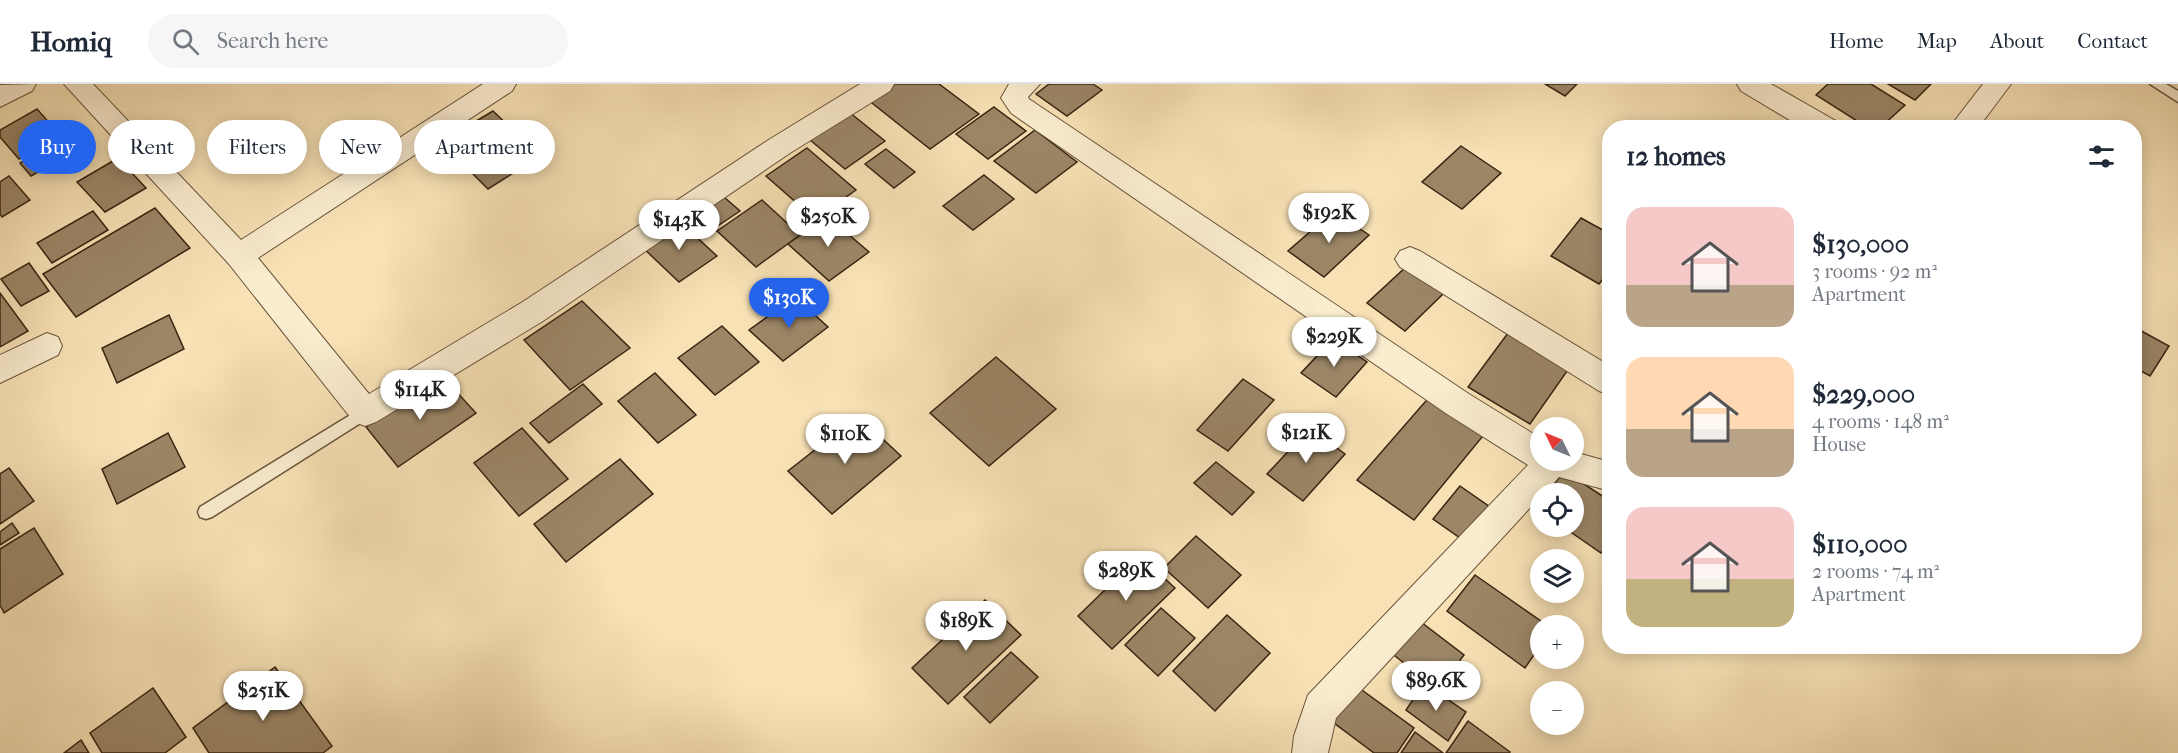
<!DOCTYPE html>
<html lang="en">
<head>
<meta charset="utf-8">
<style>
  :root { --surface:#fff; --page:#f6f6f7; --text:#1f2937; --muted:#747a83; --line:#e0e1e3; --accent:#2563eb }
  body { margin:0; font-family:"IM FELL French Canon",serif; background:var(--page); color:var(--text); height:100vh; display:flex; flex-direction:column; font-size:22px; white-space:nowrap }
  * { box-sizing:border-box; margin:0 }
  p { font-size:20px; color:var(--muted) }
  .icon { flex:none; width:33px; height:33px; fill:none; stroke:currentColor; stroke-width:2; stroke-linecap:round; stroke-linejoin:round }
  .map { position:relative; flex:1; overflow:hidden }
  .drawer { position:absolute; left:1602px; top:36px; width:540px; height:534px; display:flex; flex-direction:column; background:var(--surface); border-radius:24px; box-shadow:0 3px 15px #0003 }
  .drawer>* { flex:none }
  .banner { position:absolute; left:18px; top:36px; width:570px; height:54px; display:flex; gap:12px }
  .needle { width:39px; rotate:313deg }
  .fabs { position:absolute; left:1530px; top:333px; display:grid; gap:12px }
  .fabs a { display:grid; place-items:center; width:54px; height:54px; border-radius:50%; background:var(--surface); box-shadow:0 3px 15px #0003; font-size:30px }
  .price { position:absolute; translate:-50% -51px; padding:0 14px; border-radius:21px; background:#fff; color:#222; font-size:20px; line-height:39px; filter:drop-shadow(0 2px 3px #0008) }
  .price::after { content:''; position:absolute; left:50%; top:36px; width:18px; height:14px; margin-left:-9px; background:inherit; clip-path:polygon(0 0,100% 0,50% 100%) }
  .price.active { background:var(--accent); color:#fff }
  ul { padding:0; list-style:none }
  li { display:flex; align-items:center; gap:18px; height:150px; padding:0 24px }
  li span { display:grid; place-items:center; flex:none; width:168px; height:120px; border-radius:18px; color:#555 }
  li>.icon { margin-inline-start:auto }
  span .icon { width:72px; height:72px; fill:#fffc; stroke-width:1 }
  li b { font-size:26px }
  h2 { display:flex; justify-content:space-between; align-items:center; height:72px; padding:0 24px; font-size:26px }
  .chip { padding:0 21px; border-radius:27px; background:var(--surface); box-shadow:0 3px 15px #0003; font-size:21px; line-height:54px }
  .chip.active { background:var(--accent); color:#fff }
  header { display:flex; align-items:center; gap:36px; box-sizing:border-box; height:84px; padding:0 30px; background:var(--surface); border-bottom:2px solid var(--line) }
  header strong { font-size:28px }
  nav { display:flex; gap:33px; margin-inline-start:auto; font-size:21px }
  .search { width:420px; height:54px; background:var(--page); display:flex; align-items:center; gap:15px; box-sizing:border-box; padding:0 21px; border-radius:33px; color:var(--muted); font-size:22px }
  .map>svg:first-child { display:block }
  .building { fill:#9b8666; stroke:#382411; stroke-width:1.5 }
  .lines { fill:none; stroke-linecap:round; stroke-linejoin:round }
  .lane-casing { stroke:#68533a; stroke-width:3 }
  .street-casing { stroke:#68533a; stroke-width:2 }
  .lane { fill:#faeccf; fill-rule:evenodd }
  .street { fill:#faeccf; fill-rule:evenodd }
</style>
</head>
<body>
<header>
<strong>Homiq</strong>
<div class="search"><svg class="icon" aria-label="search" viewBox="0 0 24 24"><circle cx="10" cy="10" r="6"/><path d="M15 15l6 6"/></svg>Search here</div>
<nav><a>Home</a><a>Map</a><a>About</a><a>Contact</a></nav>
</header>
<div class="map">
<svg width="2178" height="669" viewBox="0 0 2178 669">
  <rect width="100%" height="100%" fill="#f7e1b5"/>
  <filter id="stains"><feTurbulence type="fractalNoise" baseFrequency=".00333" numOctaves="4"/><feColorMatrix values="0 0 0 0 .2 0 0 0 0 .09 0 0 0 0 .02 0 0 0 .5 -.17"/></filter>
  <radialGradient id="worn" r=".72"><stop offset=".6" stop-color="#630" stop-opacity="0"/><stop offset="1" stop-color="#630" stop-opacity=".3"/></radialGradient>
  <g class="building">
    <polygon points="889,0 939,0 979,30 930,65 867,15"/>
    <polygon points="1049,0 1093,0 1102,6 1067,32 1036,10"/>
    <polygon points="1545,0 1577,0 1565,12"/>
    <polygon points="1828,0 1871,0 1905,21 1880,44 1868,44 1816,11"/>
    <polygon points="1888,0 1931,0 1915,16"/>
    <polygon points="994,23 1026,47 988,75 956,50"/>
    <polygon points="37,25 60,51 19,75 0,53 0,46"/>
    <polygon points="493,27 540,72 488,105 441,58"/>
    <polygon points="849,28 885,57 845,85 809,55"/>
    <polygon points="1035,46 1077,78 1036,109 994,77"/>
    <polygon points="62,55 74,68 31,92 20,79"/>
    <polygon points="1461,62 1501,89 1462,125 1422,98"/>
    <polygon points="807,64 856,106 815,135 766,92"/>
    <polygon points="886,65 915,88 894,104 865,80"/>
    <polygon points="118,74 146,104 105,128 77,98"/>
    <polygon points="984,91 1014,115 973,146 943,122"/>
    <polygon points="9,92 30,116 2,133 0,130 0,98"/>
    <polygon points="717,107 740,127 716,143 693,123"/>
    <polygon points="762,116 800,151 756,183 717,147"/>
    <polygon points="155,124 190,164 76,233 43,190"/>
    <polygon points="93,127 108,146 52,179 37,159"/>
    <polygon points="1334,127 1369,151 1324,193 1288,167"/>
    <polygon points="827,132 869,168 829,197 788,160"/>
    <polygon points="1581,134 1610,150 1610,186 1599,200 1551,172"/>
    <polygon points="678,136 717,172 679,198 640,161"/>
    <polygon points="29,179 49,207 21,222 1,195"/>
    <polygon points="1407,182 1445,208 1405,247 1367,219"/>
    <polygon points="0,209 28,247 0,263"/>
    <polygon points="795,213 828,243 783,277 749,246"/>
    <polygon points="582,217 630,264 570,306 524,256"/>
    <polygon points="169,231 184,265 117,299 102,264"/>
    <polygon points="722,242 759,278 715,311 678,274"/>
    <polygon points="2134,243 2169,262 2150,292 2134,283"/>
    <polygon points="1511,245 1572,280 1530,340 1468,303"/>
    <polygon points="1333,255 1367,278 1336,313 1301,289"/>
    <polygon points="996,273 1056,325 989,382 930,329"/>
    <polygon points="655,289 696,331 658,359 618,317"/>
    <polygon points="442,292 476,329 398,383 366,343"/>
    <polygon points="1243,295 1274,316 1228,367 1197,346"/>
    <polygon points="583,300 602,320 549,359 530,339"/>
    <polygon points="1432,310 1487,347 1414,436 1357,396"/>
    <polygon points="858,332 901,372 832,430 788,387"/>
    <polygon points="522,344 568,395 519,432 474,379"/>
    <polygon points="1310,344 1345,370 1303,417 1267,390"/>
    <polygon points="168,349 185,383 117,420 102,385"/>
    <polygon points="620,375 653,410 566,478 534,440"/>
    <polygon points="1216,378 1254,408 1232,431 1194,399"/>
    <polygon points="9,384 34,417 0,440 0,390"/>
    <polygon points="1564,387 1610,417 1610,458 1601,469 1562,442 1574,442 1574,410 1547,410"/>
    <polygon points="1460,402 1490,423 1463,456 1433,435"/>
    <polygon points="12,439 19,449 0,461 0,448"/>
    <polygon points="34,444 63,490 4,529 0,521 0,465"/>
    <polygon points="1196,452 1241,491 1208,524 1164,484"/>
    <polygon points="1140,472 1175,504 1112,565 1078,532"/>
    <polygon points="1475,491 1548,542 1540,542 1540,562 1525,584 1447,527"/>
    <polygon points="985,516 1021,551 948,620 912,584"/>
    <polygon points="1161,524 1195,554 1158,592 1125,561"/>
    <polygon points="1227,531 1270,569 1215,627 1173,587"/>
    <polygon points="1417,535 1464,571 1438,606 1390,568"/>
    <polygon points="1011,568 1038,593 990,639 964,613"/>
    <polygon points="275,583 332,662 323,669 209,669 193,644"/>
    <polygon points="1424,599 1466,628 1448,657 1406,626"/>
    <polygon points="1355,601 1414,644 1397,669 1374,669 1330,636"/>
    <polygon points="153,604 186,653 165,669 102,669 90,649"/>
    <polygon points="1468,637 1510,668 1509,669 1446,669"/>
    <polygon points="1415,648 1443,669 1401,669"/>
    <polygon points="81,656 89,669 64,669"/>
  </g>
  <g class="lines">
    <defs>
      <g id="lane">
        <polygon points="2150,0 2166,0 2178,7 2178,18"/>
        <polygon points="365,322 370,323 372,328 370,333 212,433 206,435 200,433 198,428 200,423"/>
      </g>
      <g id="street">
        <polygon points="36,0 32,7 0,23 0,1"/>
        <polygon points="64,0 93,0 241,156 483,0 516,0 512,7 258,174 369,310 521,219 770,55 860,0 894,0 890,7 790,69 543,237 376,338 365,342 354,338 229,180"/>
        <polygon points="1009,0 1040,0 1028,13 1029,15 1469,310 1540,354 1540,376 1574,376 1574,368 1610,378 1610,407 1559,393 1544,410 1540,410 1540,413 1336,634 1328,669 1292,669 1294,652 1308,611 1528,381 1447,330 1011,29 1001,14"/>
        <polygon points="1737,0 1771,0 1836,37 1839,44 1803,44 1741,7"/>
        <polygon points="1983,0 2011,0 1978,44 1949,44"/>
        <polygon points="1410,163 1420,167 1610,282 1610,311 1599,307 1400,183 1395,175 1400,167"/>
        <polygon points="47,249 58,253 62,262 58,271 0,299 0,271"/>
      </g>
    </defs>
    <use href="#lane" class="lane-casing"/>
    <use href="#street" class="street-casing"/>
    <use href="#lane" class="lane"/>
    <use href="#street" class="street"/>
  </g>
  <rect width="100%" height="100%" filter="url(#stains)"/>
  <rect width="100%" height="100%" fill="url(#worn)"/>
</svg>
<div class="fabs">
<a><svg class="needle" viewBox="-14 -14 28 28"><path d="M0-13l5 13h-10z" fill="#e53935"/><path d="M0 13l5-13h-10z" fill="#747a83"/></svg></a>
<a><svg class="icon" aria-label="locate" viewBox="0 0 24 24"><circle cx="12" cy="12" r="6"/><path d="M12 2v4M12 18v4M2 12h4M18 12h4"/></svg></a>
<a><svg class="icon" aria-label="layers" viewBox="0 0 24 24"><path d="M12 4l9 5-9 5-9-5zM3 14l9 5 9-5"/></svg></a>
<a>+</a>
<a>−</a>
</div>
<b class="price" style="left:1329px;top:160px">$192K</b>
<b class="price" style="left:828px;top:164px">$250K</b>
<b class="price" style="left:679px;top:167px">$143K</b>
<b class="price active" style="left:789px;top:245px">$130K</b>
<b class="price" style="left:1334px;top:284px">$229K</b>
<b class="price" style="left:420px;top:337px">$114K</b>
<b class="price" style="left:1306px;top:380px">$121K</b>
<b class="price" style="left:845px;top:381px">$110K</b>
<b class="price" style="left:1126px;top:518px">$289K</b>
<b class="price" style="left:966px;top:568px">$189K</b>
<b class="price" style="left:1436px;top:628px">$89.6K</b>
<b class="price" style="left:263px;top:638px">$251K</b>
<div class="banner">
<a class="chip active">Buy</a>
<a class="chip">Rent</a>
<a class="chip">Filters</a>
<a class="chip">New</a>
<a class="chip">Apartment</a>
</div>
<section class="drawer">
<h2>12 homes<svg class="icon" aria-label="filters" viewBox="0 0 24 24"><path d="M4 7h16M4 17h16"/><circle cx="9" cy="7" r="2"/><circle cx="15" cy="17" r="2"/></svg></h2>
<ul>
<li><span style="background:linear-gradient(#f6c9c9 65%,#b9a48a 0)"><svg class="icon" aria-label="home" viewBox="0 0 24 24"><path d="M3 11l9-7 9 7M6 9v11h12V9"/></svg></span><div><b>$130,000</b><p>3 rooms · 92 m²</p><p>Apartment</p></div></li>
<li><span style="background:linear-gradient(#ffd9b3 60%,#b9a48a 0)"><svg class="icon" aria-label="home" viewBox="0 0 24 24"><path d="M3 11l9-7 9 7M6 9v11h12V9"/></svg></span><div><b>$229,000</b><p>4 rooms · 148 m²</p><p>House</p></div></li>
<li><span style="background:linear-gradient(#f6c9c9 60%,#c2b280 0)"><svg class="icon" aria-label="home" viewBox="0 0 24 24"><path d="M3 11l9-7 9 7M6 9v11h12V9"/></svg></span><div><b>$110,000</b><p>2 rooms · 74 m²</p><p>Apartment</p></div></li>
</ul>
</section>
</div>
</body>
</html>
